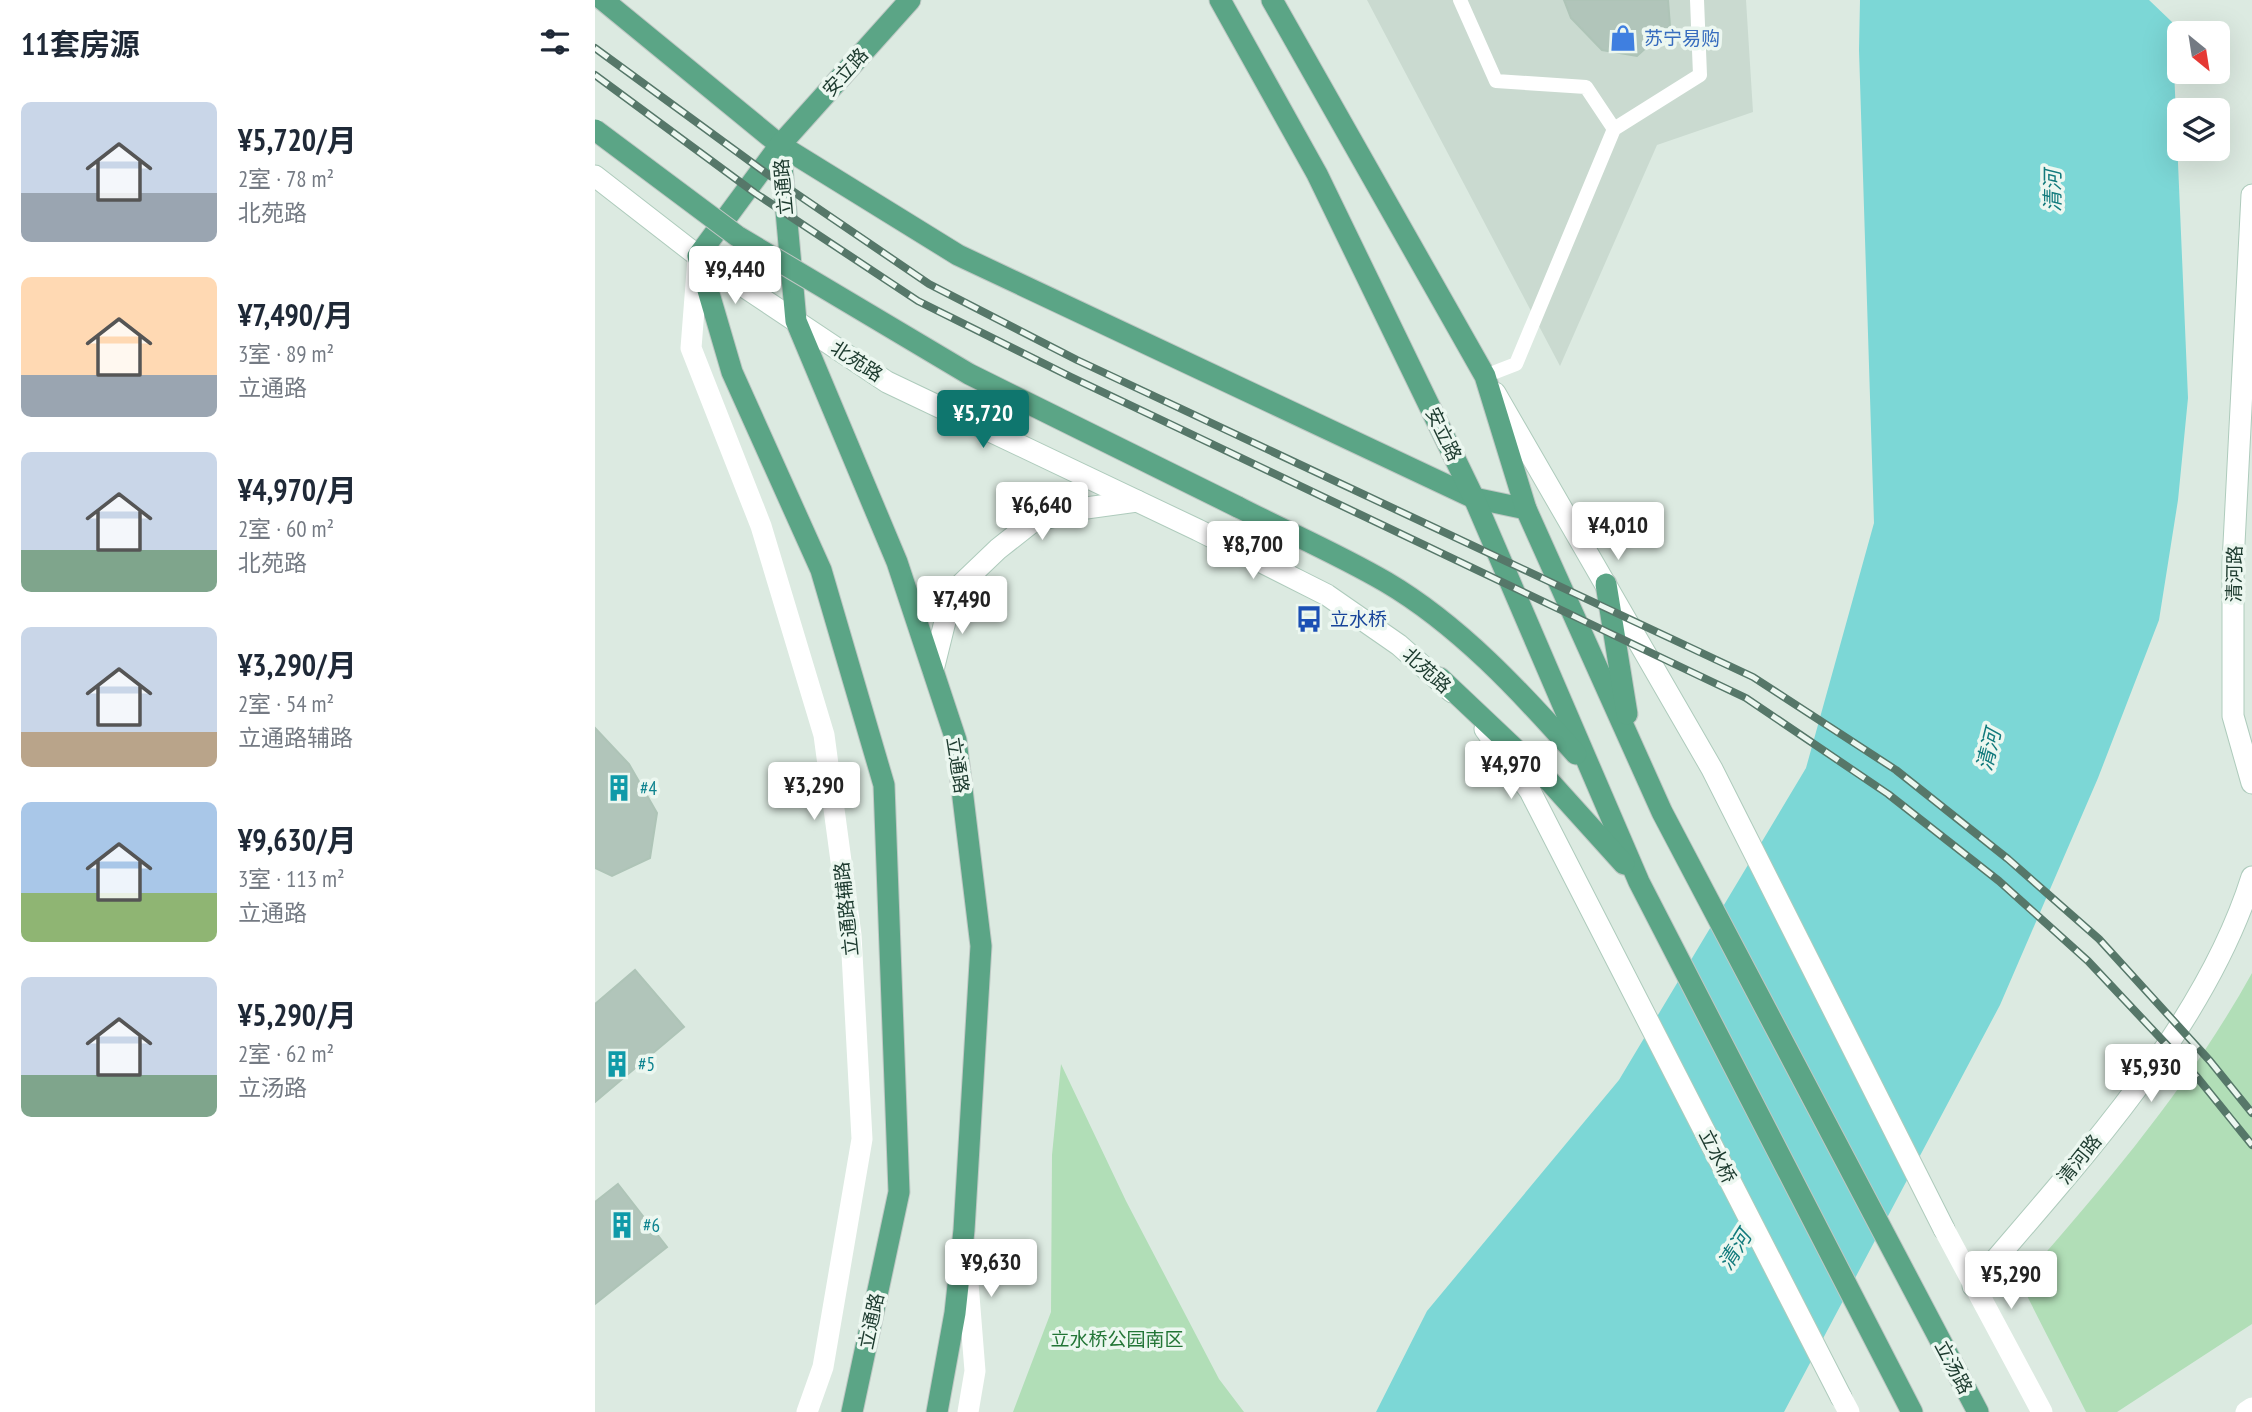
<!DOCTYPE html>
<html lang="zh">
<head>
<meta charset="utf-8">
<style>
  :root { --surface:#fff; --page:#f2f2f3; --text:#1f2937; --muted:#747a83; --accent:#0f766e }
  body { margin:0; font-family:"PT Sans Narrow","Noto Sans SC",sans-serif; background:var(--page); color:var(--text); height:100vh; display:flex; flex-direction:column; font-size:26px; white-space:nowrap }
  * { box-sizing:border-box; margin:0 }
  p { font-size:23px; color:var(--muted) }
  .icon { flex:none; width:38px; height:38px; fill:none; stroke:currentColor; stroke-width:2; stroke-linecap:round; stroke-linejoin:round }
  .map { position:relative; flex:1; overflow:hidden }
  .side { display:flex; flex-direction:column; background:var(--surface); width:595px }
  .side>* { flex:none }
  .needle { width:46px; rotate:150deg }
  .buttons { position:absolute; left:1572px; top:21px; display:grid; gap:14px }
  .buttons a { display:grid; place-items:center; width:63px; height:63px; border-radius:10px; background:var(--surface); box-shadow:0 7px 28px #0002; font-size:35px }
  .price { position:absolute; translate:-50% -60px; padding:0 16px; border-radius:7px; background:#fff; color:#222; font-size:23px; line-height:46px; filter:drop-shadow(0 2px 4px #0008) }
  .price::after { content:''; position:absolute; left:50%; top:42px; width:21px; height:16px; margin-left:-10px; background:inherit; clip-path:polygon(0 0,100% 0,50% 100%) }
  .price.current { background:var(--accent); color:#fff }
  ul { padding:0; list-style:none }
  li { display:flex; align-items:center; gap:21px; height:175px; padding:0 21px }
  li span { display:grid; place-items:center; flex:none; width:196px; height:140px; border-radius:10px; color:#555 }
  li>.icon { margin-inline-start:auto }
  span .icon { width:84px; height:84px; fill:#fffc; stroke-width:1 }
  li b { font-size:30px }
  h2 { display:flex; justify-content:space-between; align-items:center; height:84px; padding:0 21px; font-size:30px }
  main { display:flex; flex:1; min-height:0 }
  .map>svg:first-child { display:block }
  .built { fill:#cadad0 }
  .green { fill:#b1deb7 }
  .water { fill:#7cd7d6 }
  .building { fill:#b1c5ba; stroke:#aec4b7; stroke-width:2 }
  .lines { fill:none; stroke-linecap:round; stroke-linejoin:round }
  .secondary-casing { stroke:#aecbbc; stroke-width:23 }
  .primary-casing { stroke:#bfc8c4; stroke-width:23 }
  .lane { stroke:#fff; stroke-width:14 }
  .street { stroke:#fff; stroke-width:21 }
  .secondary { stroke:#fff; stroke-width:21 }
  .primary { stroke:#5ba586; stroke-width:21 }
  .rail-casing { stroke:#567769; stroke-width:8 }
  .rail { stroke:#ecf7f0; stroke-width:5; stroke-dasharray:16; stroke-linecap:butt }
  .primary-bridge-casing { stroke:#bfc8c4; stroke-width:23; stroke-linecap:butt }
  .primary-bridge { stroke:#5ba586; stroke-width:21 }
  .labels { text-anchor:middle; stroke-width:7; stroke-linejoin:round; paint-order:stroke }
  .shop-label { font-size:19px; fill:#366cbe; stroke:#ecf7f0; text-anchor:start }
  .street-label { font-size:19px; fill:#1c3a2e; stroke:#ecf7f0 }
  .transit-label { font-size:19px; fill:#164399; stroke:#ecf7f0; text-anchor:start }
  .culture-label { font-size:19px; fill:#0d838f; stroke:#ecf7f0; text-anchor:start }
  .park-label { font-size:19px; fill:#237536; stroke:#ecf7f0 }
  .water-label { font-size:21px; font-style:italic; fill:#117a7c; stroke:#ecf7f0 }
</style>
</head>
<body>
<main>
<section class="side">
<h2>11套房源<svg class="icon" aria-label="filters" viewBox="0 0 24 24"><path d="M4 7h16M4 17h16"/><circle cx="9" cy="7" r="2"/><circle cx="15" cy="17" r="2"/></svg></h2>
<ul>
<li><span style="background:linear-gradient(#c9d6e8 65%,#9aa5b1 0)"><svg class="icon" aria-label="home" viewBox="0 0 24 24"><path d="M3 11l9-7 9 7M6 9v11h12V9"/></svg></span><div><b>¥5,720/月</b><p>2室 · 78 m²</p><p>北苑路</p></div></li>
<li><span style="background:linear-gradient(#ffd9b3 70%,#9aa5b1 0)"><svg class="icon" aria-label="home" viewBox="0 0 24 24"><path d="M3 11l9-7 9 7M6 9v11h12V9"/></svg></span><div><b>¥7,490/月</b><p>3室 · 89 m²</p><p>立通路</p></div></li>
<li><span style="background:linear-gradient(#c9d6e8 70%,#7fa58c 0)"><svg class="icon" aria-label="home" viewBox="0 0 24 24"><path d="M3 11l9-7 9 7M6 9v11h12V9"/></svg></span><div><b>¥4,970/月</b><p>2室 · 60 m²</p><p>北苑路</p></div></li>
<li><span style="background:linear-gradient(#c9d6e8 75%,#b9a48a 0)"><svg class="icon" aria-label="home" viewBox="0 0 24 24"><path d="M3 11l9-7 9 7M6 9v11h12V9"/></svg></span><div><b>¥3,290/月</b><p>2室 · 54 m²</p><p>立通路辅路</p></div></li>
<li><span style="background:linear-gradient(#a9c7e8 65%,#8fb573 0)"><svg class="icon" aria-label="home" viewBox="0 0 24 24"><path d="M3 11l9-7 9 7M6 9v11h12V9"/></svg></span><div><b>¥9,630/月</b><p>3室 · 113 m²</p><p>立通路</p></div></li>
<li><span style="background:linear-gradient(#c9d6e8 70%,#7fa58c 0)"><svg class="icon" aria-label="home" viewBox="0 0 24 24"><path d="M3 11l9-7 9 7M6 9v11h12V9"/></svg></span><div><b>¥5,290/月</b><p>2室 · 62 m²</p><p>立汤路</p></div></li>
</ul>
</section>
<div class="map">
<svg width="1657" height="1412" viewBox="0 0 1657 1412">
  <rect width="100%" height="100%" fill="#dceae1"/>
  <polygon class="built" points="772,0 1151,0 1158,112 1062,145 965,366"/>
  <g class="green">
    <path d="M1657,973V1324L1522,1412H1491L1425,1282C1510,1186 1595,1085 1657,973Z"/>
    <polygon points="466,1064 531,1201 624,1379 649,1412 418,1412 456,1312 457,1155"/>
  </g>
  <polygon class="water" points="1265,0 1554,0 1577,22 1593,398 1583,500 1564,620 1503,778 1405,1005 1189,1412 781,1412 832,1311 1024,1080 1211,768 1279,523 1264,50"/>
  <g class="building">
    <polygon points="969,0 1073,0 1075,26 1042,56 1007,50 976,18"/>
    <polygon points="0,728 34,764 62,813 55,858 17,876 0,868"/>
    <polygon points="40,970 89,1027 0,1102 0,1004"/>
    <polygon points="23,1184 72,1247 0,1304 0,1202"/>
  </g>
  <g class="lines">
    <defs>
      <g id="secondary">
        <polyline points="0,176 103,256 292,382 603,530 732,595 804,645 857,692"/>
        <polyline points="1657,195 1638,563 1638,716 1657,783"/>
        <polyline points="900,393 1117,769 1349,1229"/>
        <polyline points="338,670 357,593 403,549 436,523 484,509 542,501"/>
        <polyline points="890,729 935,791 1246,1397"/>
        <path d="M1378,1286C1480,1165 1609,1030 1657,877"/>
      </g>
      <g id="primary">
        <polyline points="8,0 185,145 363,255 879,498 931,509"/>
        <polyline points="625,0 722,174 879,498 1044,882 1317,1412"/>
        <polyline points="677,0 890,376 931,509 1067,812 1383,1412"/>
        <polyline points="185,145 201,321 302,562 361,740 386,946 369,1230 360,1313 342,1412"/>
        <path d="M643,507C692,532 743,554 791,582C864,625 925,691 981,754"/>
        <polyline points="1011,584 1032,714"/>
        <polyline points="845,678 955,782 1029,864"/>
        <polyline points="257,1412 304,1192 289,785 226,570 137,372 103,256 185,145 315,0"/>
      </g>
    </defs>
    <use href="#secondary" class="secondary-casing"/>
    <use href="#primary" class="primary-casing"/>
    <g class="lane">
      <polyline points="865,0 901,81 991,87 1019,129"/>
      <polyline points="890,376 921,364 1019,129 1105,75 1102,0"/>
    </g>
    <g class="street">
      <polyline points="103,258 96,348 166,526 229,735 256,935 267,1139 228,1367 212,1412"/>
      <polyline points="1349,1229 1447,1412"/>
      <polyline points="371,1258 380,1371 373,1412"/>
      <polyline points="1246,1397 1254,1412"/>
      <polyline points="1651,1412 1657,1408"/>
    </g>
    <use href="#secondary" class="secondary"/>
    <use href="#primary" class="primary"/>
    <defs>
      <g id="rail">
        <polyline points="0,48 171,173 334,284 482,360 1158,677 1301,770 1413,859 1504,939 1615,1061 1657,1113"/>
        <polyline points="0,75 160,193 323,301 476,377 1151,698 1293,794 1404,881 1493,961 1602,1077 1657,1145"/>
      </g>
    </defs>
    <use href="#rail" class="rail-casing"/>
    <use href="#rail" class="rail"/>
    <defs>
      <polyline id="primary-bridge" points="0,130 142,236 374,374 643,507"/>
    </defs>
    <use href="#primary-bridge" class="primary-bridge-casing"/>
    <use href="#primary-bridge" class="primary-bridge"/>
  </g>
  <defs>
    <symbol id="shop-bare" viewBox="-9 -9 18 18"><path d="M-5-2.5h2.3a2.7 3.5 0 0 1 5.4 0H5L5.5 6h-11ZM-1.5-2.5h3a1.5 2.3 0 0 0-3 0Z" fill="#3f7fe0" stroke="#ecf7f0" stroke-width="2.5" paint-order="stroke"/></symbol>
    <symbol id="bus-bare" viewBox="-9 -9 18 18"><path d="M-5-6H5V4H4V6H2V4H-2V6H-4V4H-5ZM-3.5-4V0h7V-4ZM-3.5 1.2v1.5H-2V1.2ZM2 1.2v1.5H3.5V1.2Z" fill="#1a4fb4" stroke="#ecf7f0" stroke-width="2.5" paint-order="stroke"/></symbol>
    <symbol id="building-bare" viewBox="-9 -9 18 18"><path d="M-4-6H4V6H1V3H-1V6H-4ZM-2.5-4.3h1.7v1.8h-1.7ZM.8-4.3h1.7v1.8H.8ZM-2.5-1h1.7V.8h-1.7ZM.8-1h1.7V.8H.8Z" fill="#0f9aa8" stroke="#ecf7f0" stroke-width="2.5" paint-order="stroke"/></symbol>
  </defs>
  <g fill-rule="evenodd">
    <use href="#shop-bare" x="1009" y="19" width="38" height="38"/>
    <use href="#bus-bare" x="695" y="600" width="38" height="38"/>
    <use href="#building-bare" x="5" y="769" width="38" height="38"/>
    <use href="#building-bare" x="3" y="1045" width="38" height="38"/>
    <use href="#building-bare" x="8" y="1206" width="38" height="38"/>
  </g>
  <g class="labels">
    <g class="shop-label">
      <text x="1049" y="45">苏宁易购</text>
    </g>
    <g class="street-label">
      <text transform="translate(250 72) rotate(-48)" y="7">安立路</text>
      <text transform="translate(188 187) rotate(-95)" y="7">立通路</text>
      <text transform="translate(262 361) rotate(33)" y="7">北苑路</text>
      <text transform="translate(849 434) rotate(64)" y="7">安立路</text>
      <text transform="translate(1639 574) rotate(-89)" y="7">清河路</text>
      <text transform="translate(832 670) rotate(42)" y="7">北苑路</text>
      <text transform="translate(363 765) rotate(81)" y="7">立通路</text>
      <text transform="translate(251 909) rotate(-96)" y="7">立通路辅路</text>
      <text transform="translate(1123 1156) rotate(63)" y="7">立水桥</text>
      <text transform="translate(1484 1159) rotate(-51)" y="7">清河路</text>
      <text transform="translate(276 1321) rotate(-78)" y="7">立通路</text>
      <text transform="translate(1359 1367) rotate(62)" y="7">立汤路</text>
    </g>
    <g class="transit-label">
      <text x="735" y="626">立水桥</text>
    </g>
    <g class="culture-label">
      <text x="45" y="795">#4</text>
      <text x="43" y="1071">#5</text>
      <text x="48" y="1232">#6</text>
    </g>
    <g class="park-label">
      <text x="522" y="1346">立水桥公园南区</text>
    </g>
    <g class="water-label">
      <text transform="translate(1458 191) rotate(-90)" y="7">清河</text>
      <text transform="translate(1394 750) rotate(-76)" y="7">清河</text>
      <text transform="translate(1140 1250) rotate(-58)" y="7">清河</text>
    </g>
  </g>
</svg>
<div class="buttons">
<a><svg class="needle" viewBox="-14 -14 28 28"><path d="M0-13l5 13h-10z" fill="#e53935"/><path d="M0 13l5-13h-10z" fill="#747a83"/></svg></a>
<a><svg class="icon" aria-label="layers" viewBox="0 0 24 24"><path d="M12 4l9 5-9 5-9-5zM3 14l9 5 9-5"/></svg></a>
</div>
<b class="price" style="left:140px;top:306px">¥9,440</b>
<b class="price current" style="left:388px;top:450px">¥5,720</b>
<b class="price" style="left:447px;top:542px">¥6,640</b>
<b class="price" style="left:1023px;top:562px">¥4,010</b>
<b class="price" style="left:658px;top:581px">¥8,700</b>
<b class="price" style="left:367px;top:636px">¥7,490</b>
<b class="price" style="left:916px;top:801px">¥4,970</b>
<b class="price" style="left:219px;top:822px">¥3,290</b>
<b class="price" style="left:1556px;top:1104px">¥5,930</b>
<b class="price" style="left:396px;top:1299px">¥9,630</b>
<b class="price" style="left:1416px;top:1311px">¥5,290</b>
</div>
</main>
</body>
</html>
